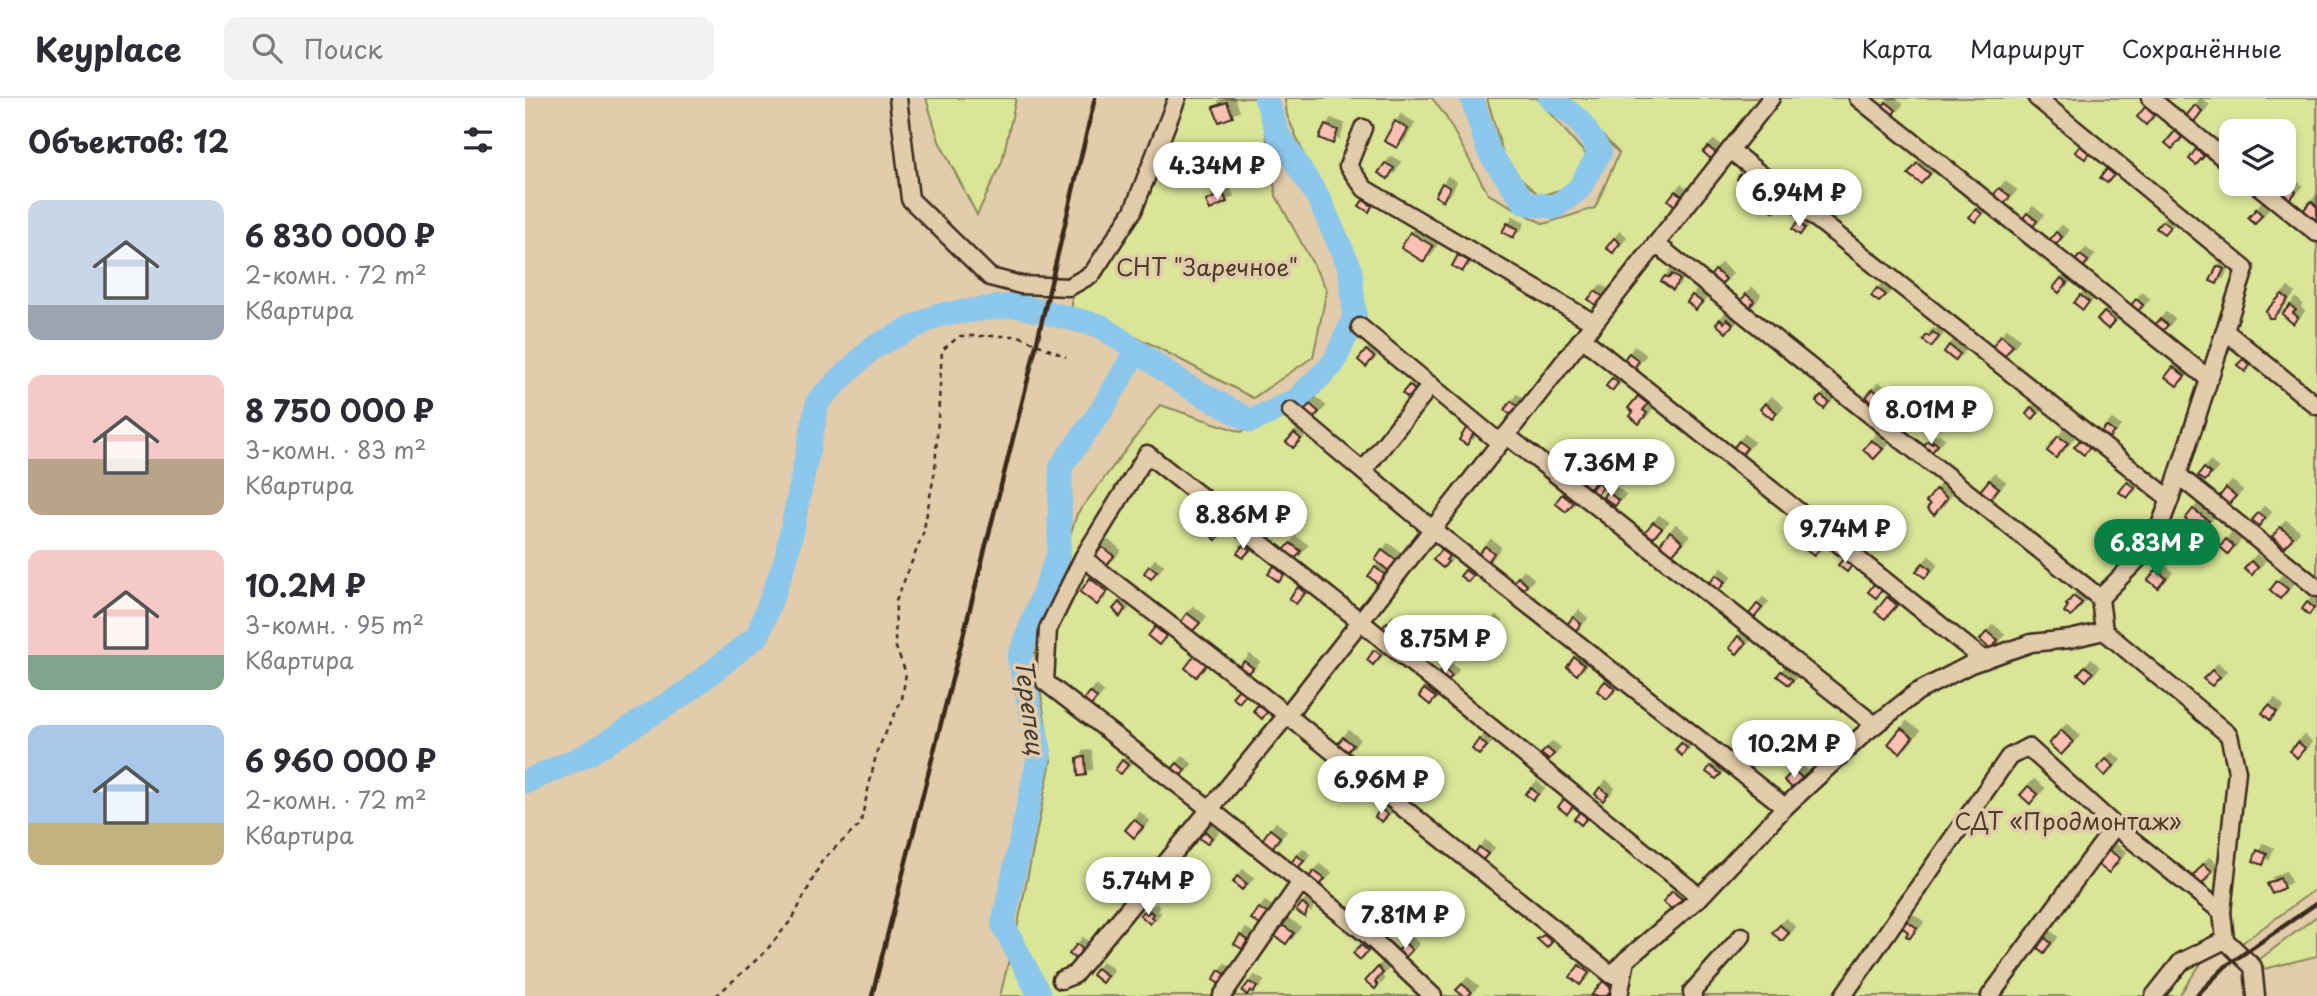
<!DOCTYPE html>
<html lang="ru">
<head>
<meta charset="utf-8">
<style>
  :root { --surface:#fff; --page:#f2f2f3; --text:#2b2b33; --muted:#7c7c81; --line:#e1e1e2; --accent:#0b8043 }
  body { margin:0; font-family:"Playpen Sans",sans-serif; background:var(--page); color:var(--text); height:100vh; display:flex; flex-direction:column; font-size:26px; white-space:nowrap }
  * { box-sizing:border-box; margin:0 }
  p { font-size:23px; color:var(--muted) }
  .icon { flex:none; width:38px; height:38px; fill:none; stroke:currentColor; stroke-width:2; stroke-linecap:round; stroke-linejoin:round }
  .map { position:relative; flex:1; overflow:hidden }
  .drawer { display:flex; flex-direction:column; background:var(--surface); width:525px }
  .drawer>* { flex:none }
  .fabs { position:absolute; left:1694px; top:21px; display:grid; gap:14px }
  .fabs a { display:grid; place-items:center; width:77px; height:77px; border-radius:14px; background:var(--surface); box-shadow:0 4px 10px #0003; font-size:35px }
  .price { position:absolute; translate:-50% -60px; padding:0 16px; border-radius:24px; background:#fff; color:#222; font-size:23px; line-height:46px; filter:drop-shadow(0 2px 4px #0008) }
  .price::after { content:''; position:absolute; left:50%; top:42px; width:21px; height:16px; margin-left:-10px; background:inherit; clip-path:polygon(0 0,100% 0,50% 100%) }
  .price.on { background:var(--accent); color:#fff }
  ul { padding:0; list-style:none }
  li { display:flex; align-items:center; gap:21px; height:175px; padding:0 28px }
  li span { display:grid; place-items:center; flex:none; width:196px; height:140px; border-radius:14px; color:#555 }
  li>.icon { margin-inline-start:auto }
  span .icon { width:84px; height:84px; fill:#fffc; stroke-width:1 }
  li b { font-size:30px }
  h2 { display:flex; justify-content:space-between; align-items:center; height:84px; padding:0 28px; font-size:30px }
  header { display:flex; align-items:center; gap:42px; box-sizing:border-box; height:98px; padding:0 35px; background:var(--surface); border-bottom:2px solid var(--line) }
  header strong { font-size:33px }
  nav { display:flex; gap:38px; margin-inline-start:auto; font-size:24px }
  .search { width:490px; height:63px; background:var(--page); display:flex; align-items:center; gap:18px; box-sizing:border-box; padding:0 24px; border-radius:14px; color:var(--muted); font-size:26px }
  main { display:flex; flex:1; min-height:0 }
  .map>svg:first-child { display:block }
  .green { fill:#dae598; stroke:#8a885b; stroke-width:2; fill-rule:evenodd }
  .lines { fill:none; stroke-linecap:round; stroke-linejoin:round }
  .river { stroke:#8cc7ec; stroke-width:24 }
  .building { fill:#fac0b2; stroke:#3b2a1e; stroke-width:2; filter:url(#shadow) }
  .minor-casing { stroke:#3b2a1e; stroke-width:21 }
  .path { stroke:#3b2a1e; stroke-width:2.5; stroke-dasharray:5 5; stroke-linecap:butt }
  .minor { stroke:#e2ccab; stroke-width:16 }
  .rail { stroke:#3b2a1e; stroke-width:4.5 }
  .labels { text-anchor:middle; stroke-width:7; stroke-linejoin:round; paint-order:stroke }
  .park-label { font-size:23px; fill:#4b3d2a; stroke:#e2ccab }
  .water-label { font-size:24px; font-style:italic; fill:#433a33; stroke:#e2ccab }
</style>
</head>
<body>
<header>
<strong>Keyplace</strong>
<div class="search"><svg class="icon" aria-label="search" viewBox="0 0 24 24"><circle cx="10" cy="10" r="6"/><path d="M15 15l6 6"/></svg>Поиск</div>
<nav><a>Карта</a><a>Маршрут</a><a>Сохранённые</a></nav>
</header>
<main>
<section class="drawer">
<h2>Объектов: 12<svg class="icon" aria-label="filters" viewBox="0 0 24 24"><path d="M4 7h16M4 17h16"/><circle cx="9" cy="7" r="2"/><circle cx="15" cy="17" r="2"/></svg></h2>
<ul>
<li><span style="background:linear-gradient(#c9d6e8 75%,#9aa5b1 0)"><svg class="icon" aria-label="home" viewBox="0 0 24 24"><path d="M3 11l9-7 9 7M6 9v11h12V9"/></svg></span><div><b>6 830 000 ₽</b><p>2-комн. · 72 m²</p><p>Квартира</p></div></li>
<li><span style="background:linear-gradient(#f6c9c9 60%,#b9a48a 0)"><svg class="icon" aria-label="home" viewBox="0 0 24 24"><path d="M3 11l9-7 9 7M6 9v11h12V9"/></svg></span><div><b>8 750 000 ₽</b><p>3-комн. · 83 m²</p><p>Квартира</p></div></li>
<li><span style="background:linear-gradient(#f6c9c9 75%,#7fa58c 0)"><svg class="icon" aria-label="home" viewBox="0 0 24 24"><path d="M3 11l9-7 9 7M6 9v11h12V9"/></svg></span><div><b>10.2M ₽</b><p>3-комн. · 95 m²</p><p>Квартира</p></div></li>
<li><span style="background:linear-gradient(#a9c7e8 70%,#c2b280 0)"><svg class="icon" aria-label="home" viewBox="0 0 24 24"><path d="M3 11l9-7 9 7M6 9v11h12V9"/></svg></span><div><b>6 960 000 ₽</b><p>2-комн. · 72 m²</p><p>Квартира</p></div></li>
</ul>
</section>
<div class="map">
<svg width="1792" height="898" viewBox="0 0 1792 898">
  <defs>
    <filter id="shadow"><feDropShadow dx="6" dy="-6" stdDeviation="0" flood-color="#0004"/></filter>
  </defs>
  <rect width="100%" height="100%" fill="#e2ccab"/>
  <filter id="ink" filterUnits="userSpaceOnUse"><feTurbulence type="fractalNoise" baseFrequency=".0143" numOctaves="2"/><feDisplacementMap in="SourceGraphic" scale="14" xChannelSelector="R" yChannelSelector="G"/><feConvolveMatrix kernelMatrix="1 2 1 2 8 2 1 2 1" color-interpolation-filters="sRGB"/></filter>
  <g filter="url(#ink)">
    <g class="green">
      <polygon points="401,0 491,0 477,64 452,117 414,43"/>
      <polygon points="659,0 735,0 751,98 802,192 788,259 728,300 626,246 547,210 547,178 575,165 638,63"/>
      <path d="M760,0H907L921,19L963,96L1019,126L1070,110L1094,55L1042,0H1792V790L1717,845L1695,837L1654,898H475L493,826L526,663L509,549L552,416L635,307L716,334L769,308L814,274L832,236V166L794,92L762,17ZM1706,33H1759V86H1706Z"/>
      <polygon points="962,0 1012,0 1063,59 1047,88 1015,98 981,66"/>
      <polygon points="1792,818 1792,858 1739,871 1735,861"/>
    </g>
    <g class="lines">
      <g class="river">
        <polyline points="947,0 964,54 1000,105 1030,109 1054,91 1075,54 1054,22 1025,0"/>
        <polyline points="0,684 62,657 162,594 233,537 261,461 293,303 347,250 413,217 490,207 576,228 659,286 726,323 770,303 808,266 830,219 825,170 794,101 753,36 741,0"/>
        <polyline points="515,898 478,826 515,654 494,560 534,454 536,368 576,313 611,253"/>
      </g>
    </g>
    <g class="building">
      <polygon points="702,4 708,19 694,24 688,9"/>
      <polygon points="1361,4 1371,12 1367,18 1356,10"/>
      <polygon points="1670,7 1677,13 1668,25 1660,19"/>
      <polygon points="1620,9 1629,17 1621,27 1612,19"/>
      <polygon points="870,23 883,31 872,50 859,43"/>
      <polygon points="800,27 813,32 808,46 794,40"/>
      <polygon points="1650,33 1657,39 1647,51 1640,45"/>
      <polygon points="1555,48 1564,55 1560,61 1550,54"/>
      <polygon points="1183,49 1191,55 1186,61 1178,54"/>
      <polygon points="1671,51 1679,58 1671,67 1664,61"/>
      <polygon points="860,65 869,70 863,81 853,75"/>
      <polygon points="1392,65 1405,76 1396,86 1383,76"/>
      <polygon points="1582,71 1589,77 1582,85 1575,80"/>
      <polygon points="1215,76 1228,86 1224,91 1212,81"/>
      <polygon points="917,85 925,90 918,103 910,98"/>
      <polygon points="1764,88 1771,94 1762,104 1755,98"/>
      <polygon points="1474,90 1485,98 1477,109 1466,100"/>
      <polygon points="1150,93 1160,100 1152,110 1143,102"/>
      <polygon points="698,95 702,104 685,112 681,103"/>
      <polygon points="1242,98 1254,108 1249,114 1237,104"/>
      <polygon points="838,102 847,108 844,114 834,108"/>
      <polygon points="1786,103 1792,109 1792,119 1789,123 1777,114"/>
      <polygon points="1451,111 1457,116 1450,124 1444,119"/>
      <polygon points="1731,111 1737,117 1730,126 1723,120"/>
      <polygon points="1502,115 1512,123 1506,131 1496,123"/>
      <polygon points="1637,123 1645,129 1639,136 1631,130"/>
      <polygon points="1273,124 1280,130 1275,137 1267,131"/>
      <polygon points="982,125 993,131 988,140 977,134"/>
      <polygon points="885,134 908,148 899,164 876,150"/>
      <polygon points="1531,134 1537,139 1529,149 1523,144"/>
      <polygon points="1089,140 1095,145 1088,155 1081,150"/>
      <polygon points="933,157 944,163 937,174 927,168"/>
      <polygon points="1555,157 1563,163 1556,172 1548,165"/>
      <polygon points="1692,168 1699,171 1692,186 1685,183"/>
      <polygon points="1190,172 1201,181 1194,189 1183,181"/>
      <polygon points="1147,176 1155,182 1148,192 1136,183 1140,178 1144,180"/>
      <polygon points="1536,180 1542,185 1534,195 1528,190"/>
      <polygon points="1352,190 1361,197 1354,204 1346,198"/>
      <polygon points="1070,193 1080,200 1073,209 1063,201"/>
      <polygon points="1221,196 1229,203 1223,212 1214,205"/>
      <polygon points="1757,196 1763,201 1748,220 1744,220 1741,213"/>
      <polygon points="1167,197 1177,204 1171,212 1162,204"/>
      <polygon points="1555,197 1564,204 1558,212 1549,205"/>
      <polygon points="1611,201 1618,207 1611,216 1604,210"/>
      <polygon points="1765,207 1771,212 1768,215 1773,219 1768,226 1757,216"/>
      <polygon points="1579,214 1590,223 1583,231 1572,222"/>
      <polygon points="1195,221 1199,225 1202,221 1208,226 1201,235 1191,226"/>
      <polygon points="1635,221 1643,227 1637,234 1629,228"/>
      <polygon points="1408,234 1414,239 1406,249 1398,242 1402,237 1404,239"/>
      <polygon points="1476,237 1488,247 1478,260 1466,250"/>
      <polygon points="1424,247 1435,256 1430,263 1419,254"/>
      <polygon points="841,252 849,259 841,269 833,262"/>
      <polygon points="1104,255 1114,263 1104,276 1094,268"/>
      <polygon points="1718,261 1725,267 1720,274 1712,267"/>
      <polygon points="1648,269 1660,278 1652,288 1640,279"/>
      <polygon points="1087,280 1093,285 1087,293 1081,288"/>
      <polygon points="884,287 893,295 887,303 877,295"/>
      <polygon points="1348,291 1356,298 1349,306 1341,299"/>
      <polygon points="1113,298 1123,306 1118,312 1122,315 1114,326 1105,318 1108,314 1103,310"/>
      <polygon points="1296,298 1304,304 1299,311 1291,304"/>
      <polygon points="986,303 993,309 986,317 979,312"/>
      <polygon points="1240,305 1252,315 1247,321 1235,311"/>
      <polygon points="785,306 794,314 786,323 777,315"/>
      <polygon points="1506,309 1513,315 1508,321 1501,316"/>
      <polygon points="943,327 951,331 942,347 934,342"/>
      <polygon points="1581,328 1589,334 1584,340 1576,334"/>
      <polygon points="769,335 776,341 768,350 761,344"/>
      <polygon points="1533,338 1543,345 1531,360 1522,353"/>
      <polygon points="1556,341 1565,349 1559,357 1549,349"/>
      <polygon points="1346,342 1358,351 1349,361 1338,352"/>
      <polygon points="1214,343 1222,350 1213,361 1205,354"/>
      <polygon points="1403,343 1407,346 1408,343 1413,347 1406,355 1398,348"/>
      <polygon points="1069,369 1077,375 1065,391 1057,384"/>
      <polygon points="1679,370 1686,376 1680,383 1673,378"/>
      <polygon points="1464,382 1474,390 1464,402 1454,394"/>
      <polygon points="1072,384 1078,389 1072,397 1066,392"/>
      <polygon points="1602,384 1610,390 1602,400 1594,394"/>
      <polygon points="1701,390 1711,398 1703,407 1694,399"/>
      <polygon points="1411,391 1422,400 1409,417 1402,411 1405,407 1401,404"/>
      <polygon points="1082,393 1094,403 1090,408 1078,399"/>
      <polygon points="1037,396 1048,405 1041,414 1030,405"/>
      <polygon points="710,402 719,409 711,419 702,412"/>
      <polygon points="1668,411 1684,423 1676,433 1660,421"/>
      <polygon points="1733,415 1740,420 1734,428 1727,422"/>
      <polygon points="1128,424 1137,430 1128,440 1120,434"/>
      <polygon points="690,425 699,432 691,442 683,435"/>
      <polygon points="1755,429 1768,439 1760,449 1747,439"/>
      <polygon points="1145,433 1158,444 1147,457 1134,447"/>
      <polygon points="1701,441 1709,448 1703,456 1695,449"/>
      <polygon points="1288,444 1295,450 1289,458 1281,452"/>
      <polygon points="765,445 776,453 768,464 757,455"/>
      <polygon points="718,447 725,452 718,460 712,455"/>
      <polygon points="960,448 969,455 960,468 950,460"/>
      <polygon points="577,449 589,458 582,467 570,458"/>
      <polygon points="857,452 872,463 864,473 850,462"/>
      <polygon points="916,452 924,458 921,462 923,464 918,470 908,462"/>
      <polygon points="1318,461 1327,467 1322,474 1313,467"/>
      <polygon points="1726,463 1733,469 1727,477 1719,471"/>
      <polygon points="1398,465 1406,472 1400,480 1391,473"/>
      <polygon points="624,468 632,473 626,481 619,475"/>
      <polygon points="749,468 759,477 754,484 743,476"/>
      <polygon points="850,469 860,477 853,486 843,478"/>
      <polygon points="940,472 948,478 943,484 935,478"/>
      <polygon points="1631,472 1641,480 1633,490 1623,482"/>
      <polygon points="1191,477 1200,484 1192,494 1183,487"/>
      <polygon points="993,479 1002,487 996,495 986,487"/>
      <polygon points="565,480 582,494 572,507 555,494"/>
      <polygon points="1752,483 1763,491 1755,501 1745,492"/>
      <polygon points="1349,486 1357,492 1351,500 1343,494"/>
      <polygon points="773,489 780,495 771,506 764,501"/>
      <polygon points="1548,498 1557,505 1546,519 1539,514 1543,508 1541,507"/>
      <polygon points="1362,499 1372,507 1360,521 1350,514"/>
      <polygon points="594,504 600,511 595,519 588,511"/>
      <polygon points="1782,504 1789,510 1784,517 1777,511"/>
      <polygon points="1232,506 1237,510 1229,520 1224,516"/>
      <polygon points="662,515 675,525 667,534 655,525"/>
      <polygon points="1048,519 1056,526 1048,536 1040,529"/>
      <polygon points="862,524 872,531 865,540 855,532"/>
      <polygon points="965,524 971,529 963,539 957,534"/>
      <polygon points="630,529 641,538 634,547 623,538"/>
      <polygon points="1462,533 1473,542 1466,552 1455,542"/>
      <polygon points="1213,538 1221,545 1212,556 1204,550"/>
      <polygon points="849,552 856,557 848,567 842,562"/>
      <polygon points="670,557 682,566 671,579 660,570"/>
      <polygon points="1049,559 1059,567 1052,577 1042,569"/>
      <polygon points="719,563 728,570 722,578 713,571"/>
      <polygon points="1560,568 1568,575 1561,583 1553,576"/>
      <polygon points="918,570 927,578 922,584 913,577"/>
      <polygon points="1687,572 1695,579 1687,588 1678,581"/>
      <polygon points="1256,573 1268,582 1264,587 1252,578"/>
      <polygon points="1080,583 1090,591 1082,601 1072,593"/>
      <polygon points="714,591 721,596 714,605 707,599"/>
      <polygon points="899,591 911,600 905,607 894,598"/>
      <polygon points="565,594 572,600 566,608 559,602"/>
      <polygon points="733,607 742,614 737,621 728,613"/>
      <polygon points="1744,607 1752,614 1745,622 1737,615"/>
      <polygon points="1376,630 1388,639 1375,655 1363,646"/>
      <polygon points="1536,632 1548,644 1536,657 1524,646"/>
      <polygon points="818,639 828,647 820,657 810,649"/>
      <polygon points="954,641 962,648 954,657 947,651"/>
      <polygon points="1773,644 1780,650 1772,660 1765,653"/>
      <polygon points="1156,645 1162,650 1157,658 1150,652"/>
      <polygon points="1022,650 1029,656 1024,662 1016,656"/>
      <polygon points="560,659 561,677 553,678 552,660"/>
      <polygon points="1581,661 1589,668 1580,678 1572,670"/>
      <polygon points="597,662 603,667 596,676 590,672"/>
      <polygon points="652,665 660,672 655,679 646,672"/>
      <polygon points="848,665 856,671 850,679 842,673"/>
      <polygon points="1185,668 1196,676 1191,681 1181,674"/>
      <polygon points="1269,672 1279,682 1268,691 1259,682"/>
      <polygon points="818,683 825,689 819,696 812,691"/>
      <polygon points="1503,688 1513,696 1505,706 1495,697"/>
      <polygon points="1075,689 1083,696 1078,703 1070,696"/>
      <polygon points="1006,690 1013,696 1008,702 1000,696"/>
      <polygon points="1039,701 1048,708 1042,716 1033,709"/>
      <polygon points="856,711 863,717 857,724 850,719"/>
      <polygon points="1055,714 1062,720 1056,727 1049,721"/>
      <polygon points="609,721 618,729 609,740 600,732"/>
      <polygon points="745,731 755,739 747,750 737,742"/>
      <polygon points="680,733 687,740 682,746 674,740"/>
      <polygon points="954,749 963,756 956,764 948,758"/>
      <polygon points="1582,751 1595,760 1584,775 1572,766"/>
      <polygon points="1732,752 1742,756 1738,767 1728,763"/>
      <polygon points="772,757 779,763 773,770 766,765"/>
      <polygon points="1678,766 1687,773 1676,788 1666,780"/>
      <polygon points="789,773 800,781 794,788 783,780"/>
      <polygon points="712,778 722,786 717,792 708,784"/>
      <polygon points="600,779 608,786 602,793 594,787"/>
      <polygon points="1755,780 1759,790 1747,796 1742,786"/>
      <polygon points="642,784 649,791 644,797 636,791"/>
      <polygon points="1147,793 1157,801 1148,812 1138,804"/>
      <polygon points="777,805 783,810 780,819 771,813"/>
      <polygon points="734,810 743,816 735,827 726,821"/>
      <polygon points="619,813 622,816 625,813 628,816 626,819 629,821 625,826 615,817"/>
      <polygon points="843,816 850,824 845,831 836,824"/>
      <polygon points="1382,823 1392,830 1385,840 1381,838 1383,834 1377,829"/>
      <polygon points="754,825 769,835 761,846 747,836"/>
      <polygon points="1255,827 1264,835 1257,843 1247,835"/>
      <polygon points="715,837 723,842 717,851 709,846"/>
      <polygon points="1019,837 1027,844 1022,850 1012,841"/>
      <polygon points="1516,837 1526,845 1519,855 1509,847"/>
      <polygon points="880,845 887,852 879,861 872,854"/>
      <polygon points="552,846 564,857 557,866 544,856"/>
      <polygon points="836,847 843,853 835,862 828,855"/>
      <polygon points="1054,867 1064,875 1055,887 1045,879"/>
      <polygon points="853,869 858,875 850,884 853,887 850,891 840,883"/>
      <polygon points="572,870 582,878 577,885 567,877"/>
      <polygon points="694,872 703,878 696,887 688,882"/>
      <polygon points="1078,883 1087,891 1081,898 1066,898"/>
      <polygon points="724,884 732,889 728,895 725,893 722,897 717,893"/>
      <polygon points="937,886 947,894 943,898 938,898 931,892"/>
    </g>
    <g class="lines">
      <defs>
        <g id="minor">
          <polyline points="373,0 385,101 465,179 496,187 544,189 567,176 608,113 652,0"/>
          <polyline points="1333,0 1684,281"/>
          <polyline points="1512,0 1720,171 1645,401 1628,446 1575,500"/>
          <polyline points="1625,0 1706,66"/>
          <polyline points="838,30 823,68 840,91 1069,225"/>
          <polyline points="1205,52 1645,401"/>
          <polyline points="1731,86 1792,135"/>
          <polyline points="1131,146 1246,0"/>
          <polyline points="835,229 975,345"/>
          <polyline points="1700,233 1792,308"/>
          <polyline points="1057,240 1459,562"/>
          <polyline points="766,313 907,431 1260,709"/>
          <polyline points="981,337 1350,627"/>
          <polyline points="838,373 906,287"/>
          <polyline points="1653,377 1792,490"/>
          <polyline points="558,460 762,617 1087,877 1101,862"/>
          <polyline points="536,882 549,877 762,617 1131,146 1575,500 1579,533 1704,637 1712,673 1697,814 1700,842 1728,869 1731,898"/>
          <polyline points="697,898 776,784"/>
          <polyline points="908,898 845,839 686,712 520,584 523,531 558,460 622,356 835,523 1175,799"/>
          <polyline points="1094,898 1101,862 1175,799 1260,709 1340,635 1392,594 1446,566 1506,545 1545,541 1579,533"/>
          <polyline points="1168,898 1167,894 1217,838"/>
          <polyline points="1318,898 1484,659 1503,649 1590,728 1697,814"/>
          <polyline points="1465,898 1590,728"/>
          <polyline points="1629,898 1656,864 1700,842"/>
        </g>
      </defs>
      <use href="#minor" class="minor-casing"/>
      <polyline class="path" points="191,898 239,855 268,820 298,761 335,727 352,653 377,601 381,575 370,547 371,503 398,436 410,372 417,252 435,238 494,238 541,259"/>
      <use href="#minor" class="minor"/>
      <g class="rail">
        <polyline points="347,898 504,277 570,0"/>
        <polyline points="1671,898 1701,868 1792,805"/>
      </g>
    </g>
  </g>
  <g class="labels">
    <g class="park-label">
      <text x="682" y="178">СНТ "Заречное"</text>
      <text x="1543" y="732">СДТ «Продмонтаж»</text>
    </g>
    <g class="water-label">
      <text transform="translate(504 609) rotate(83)" y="8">Терепец</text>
    </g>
  </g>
</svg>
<div class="fabs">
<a><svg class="icon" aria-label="layers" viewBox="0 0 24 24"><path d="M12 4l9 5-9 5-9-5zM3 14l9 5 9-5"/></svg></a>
</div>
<b class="price" style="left:692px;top:104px">4.34M ₽</b>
<b class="price" style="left:1274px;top:131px">6.94M ₽</b>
<b class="price" style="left:1406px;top:348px">8.01M ₽</b>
<b class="price" style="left:1086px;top:401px">7.36M ₽</b>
<b class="price" style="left:718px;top:453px">8.86M ₽</b>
<b class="price" style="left:1320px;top:467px">9.74M ₽</b>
<b class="price on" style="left:1632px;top:481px">6.83M ₽</b>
<b class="price" style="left:920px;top:577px">8.75M ₽</b>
<b class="price" style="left:1269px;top:682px">10.2M ₽</b>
<b class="price" style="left:856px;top:718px">6.96M ₽</b>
<b class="price" style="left:623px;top:819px">5.74M ₽</b>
<b class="price" style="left:880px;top:853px">7.81M ₽</b>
</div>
</main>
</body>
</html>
